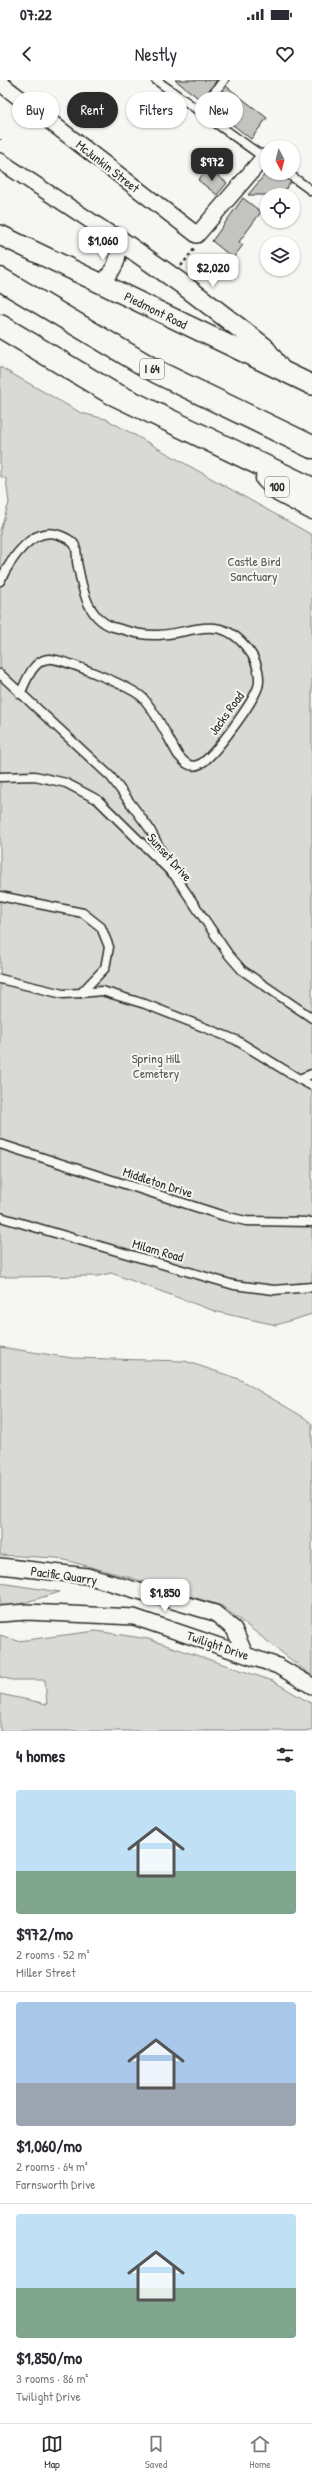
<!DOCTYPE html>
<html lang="en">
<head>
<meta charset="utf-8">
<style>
  :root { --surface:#fff; --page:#f2f2f3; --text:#2b2b33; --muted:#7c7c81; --line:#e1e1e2; --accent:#2b2b2b }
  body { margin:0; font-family:"Patrick Hand",sans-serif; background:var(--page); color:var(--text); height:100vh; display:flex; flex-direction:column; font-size:15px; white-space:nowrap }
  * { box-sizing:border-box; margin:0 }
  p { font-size:13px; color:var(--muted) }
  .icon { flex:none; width:22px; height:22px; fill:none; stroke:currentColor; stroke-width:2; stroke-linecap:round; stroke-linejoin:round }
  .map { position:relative; height:1651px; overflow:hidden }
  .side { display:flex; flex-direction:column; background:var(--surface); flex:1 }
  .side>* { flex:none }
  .top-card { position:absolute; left:12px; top:12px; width:288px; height:36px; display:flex; gap:8px }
  .needle { width:26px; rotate:173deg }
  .buttons { position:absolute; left:260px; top:60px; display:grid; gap:8px }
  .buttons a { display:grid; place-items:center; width:40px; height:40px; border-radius:50%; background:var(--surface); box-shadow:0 1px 3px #0004; font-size:20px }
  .price { position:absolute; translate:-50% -34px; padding:0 9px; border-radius:8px; background:#fff; color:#222; font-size:13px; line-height:26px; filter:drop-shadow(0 1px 2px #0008) }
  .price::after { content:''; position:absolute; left:50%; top:24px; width:12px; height:9px; margin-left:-6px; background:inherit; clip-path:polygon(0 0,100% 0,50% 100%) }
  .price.current { background:var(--accent); color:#fff }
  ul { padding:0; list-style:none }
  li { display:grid; align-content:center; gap:8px; height:212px; padding:0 16px }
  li+li { border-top:1px solid var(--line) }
  li span { display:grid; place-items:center; height:124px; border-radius:4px; color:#555 }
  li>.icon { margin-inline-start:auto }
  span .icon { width:72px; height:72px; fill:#fffc; stroke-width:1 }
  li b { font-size:17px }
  h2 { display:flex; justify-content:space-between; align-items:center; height:48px; padding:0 16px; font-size:17px }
  .tag { padding:0 14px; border-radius:18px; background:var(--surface); box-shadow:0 1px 3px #0004; font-size:14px; line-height:36px }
  .tag.current { background:var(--accent); color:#fff }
  .status { display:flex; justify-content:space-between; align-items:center; height:28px; padding:0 20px; background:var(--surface); direction:ltr }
  .status svg { height:11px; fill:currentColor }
  header { display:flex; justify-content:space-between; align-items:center; height:52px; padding:0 16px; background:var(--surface); font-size:18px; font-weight:600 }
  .dock { display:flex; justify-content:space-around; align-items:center; height:56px; border-top:1px solid var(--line); background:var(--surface); font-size:11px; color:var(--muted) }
  .dock a { display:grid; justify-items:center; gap:2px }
  .dock .current { color:var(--accent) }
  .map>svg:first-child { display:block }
  .green { fill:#d9d9d5; stroke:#828280 }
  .building { fill:#c3c3c0; stroke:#2b2b2b }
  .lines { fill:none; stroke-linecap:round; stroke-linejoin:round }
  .service-casing { stroke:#2b2b2b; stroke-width:11 }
  .minor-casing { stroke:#2b2b2b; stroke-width:18 }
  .tertiary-casing { stroke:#2b2b2b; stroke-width:22 }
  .motorway-casing { stroke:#2b2b2b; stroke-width:25 }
  .path { stroke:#2b2b2b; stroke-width:2.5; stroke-dasharray:3 3; stroke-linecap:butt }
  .service { stroke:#f6f6f2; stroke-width:8 }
  .minor { stroke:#f6f6f2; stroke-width:15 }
  .tertiary { stroke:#f6f6f2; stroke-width:19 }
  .motorway { stroke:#f6f6f2; stroke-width:22 }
  .labels { text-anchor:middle; stroke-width:4; stroke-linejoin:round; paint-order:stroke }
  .shield { fill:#f6f6f2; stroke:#686867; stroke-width:1 }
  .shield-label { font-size:12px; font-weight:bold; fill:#2b2b2b }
  .street-label { font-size:13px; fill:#2b2b2b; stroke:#f6f6f2 }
  .park-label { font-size:13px; fill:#565656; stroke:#f6f6f2 }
</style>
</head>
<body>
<div class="status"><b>07:22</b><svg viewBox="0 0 49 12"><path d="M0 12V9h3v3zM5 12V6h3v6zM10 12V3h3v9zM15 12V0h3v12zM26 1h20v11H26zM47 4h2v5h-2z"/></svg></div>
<header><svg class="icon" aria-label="back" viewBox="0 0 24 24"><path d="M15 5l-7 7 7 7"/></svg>Nestly<svg class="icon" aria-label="heart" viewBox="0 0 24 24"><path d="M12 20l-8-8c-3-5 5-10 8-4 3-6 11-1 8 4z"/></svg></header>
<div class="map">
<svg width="312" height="1651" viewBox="0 0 312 1651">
  <rect width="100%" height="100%" fill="#f6f6f2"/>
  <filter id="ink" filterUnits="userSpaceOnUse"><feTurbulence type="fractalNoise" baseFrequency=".025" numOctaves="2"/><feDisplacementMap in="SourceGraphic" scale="8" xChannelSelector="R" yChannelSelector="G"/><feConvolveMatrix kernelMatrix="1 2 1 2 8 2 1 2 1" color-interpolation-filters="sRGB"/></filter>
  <g filter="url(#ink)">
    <g class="green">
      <polygon points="0,287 81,333 106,339 312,455 312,1234 276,1245 217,1232 111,1193 98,1196 0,1197 0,450 9,423 6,399 0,396"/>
      <polygon points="0,1267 72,1278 185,1281 239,1299 305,1338 312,1344 312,1596 222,1526 128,1497 57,1478 0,1475"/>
      <polygon points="0,1503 60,1512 13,1526 0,1526"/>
      <polygon points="96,1551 148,1559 273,1601 312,1624 312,1651 0,1651 0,1614 47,1624 45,1600 12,1600 0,1597 0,1555 18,1561"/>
    </g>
    <g class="building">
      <polygon points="175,0 217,0 201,20"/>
      <polygon points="226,6 267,38 251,59 210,27"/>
      <polygon points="208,88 227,103 217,115 198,100"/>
      <polygon points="266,93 282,93 291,102 281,115 248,115"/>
      <polygon points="243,118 261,132 239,162 243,165 233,178 212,161"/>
    </g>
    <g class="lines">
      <defs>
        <g id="service">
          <polyline points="156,0 266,79"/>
          <polyline points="200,31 224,0"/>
          <polyline points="287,93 312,111"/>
          <path d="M0,501C10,481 32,445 59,455C65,457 70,459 74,464C77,468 77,477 77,482C82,506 86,538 113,547C128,551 142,556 158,555C197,553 223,531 252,575C257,583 261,598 258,607C253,622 214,677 200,684C190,689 184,682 178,675C167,656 157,634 143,618C134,608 60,577 48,579C32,581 26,602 20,614"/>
          <polyline points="0,594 111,697 149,748 171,789"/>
          <polyline points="0,697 35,696 66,703 98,720 175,796 228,874 242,890 312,938"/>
          <polyline points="0,816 83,833 101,847 109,867 105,888 81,913 63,914 0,899"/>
          <polyline points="81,913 102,911 145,924 236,960 299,999 312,994"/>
          <polyline points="299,999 312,1006"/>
          <polyline points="0,1064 224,1136 246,1141 312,1142"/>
          <polyline points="0,1137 234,1205 274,1210 312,1207"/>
        </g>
        <g id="minor">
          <polyline points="0,3 197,155 264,77"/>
          <path d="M0,81L115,157C123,178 114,189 102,204"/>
          <polyline points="0,1486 87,1496 215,1533 234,1549 245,1574"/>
          <polyline points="0,1534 27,1532 134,1537 278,1586 312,1606"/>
        </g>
        <g id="tertiary">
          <polyline points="0,155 312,305"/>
          <polyline points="115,157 182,204 264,267 279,287"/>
        </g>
        <g id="motorway">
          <polyline points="0,199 157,292 312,367"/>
          <polyline points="0,246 110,312 312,409"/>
          <polyline points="267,398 280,411 312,428"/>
        </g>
      </defs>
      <use href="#service" class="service-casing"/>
      <use href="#minor" class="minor-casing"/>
      <use href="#tertiary" class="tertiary-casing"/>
      <use href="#motorway" class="motorway-casing"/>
      <g class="path">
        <polyline points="0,60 0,59"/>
        <polyline points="181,186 195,168"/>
      </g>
      <use href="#service" class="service"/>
      <use href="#minor" class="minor"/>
      <use href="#tertiary" class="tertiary"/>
      <use href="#motorway" class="motorway"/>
    </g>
  </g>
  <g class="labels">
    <g class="shield">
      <rect x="140" y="279" width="24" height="20" rx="3"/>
      <rect x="265" y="397" width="24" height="20" rx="3"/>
    </g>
    <g class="shield-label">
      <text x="152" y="293">I 64</text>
      <text x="277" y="411">100</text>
    </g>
    <g class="street-label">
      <text transform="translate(108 86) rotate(38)" y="5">McJunkin Street</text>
      <text transform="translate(156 230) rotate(26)" y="5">Piedmont Road</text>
      <text transform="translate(226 633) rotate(-54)" y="5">Jacks Road</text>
      <text transform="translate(170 777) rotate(48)" y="5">Sunset Drive</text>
      <text transform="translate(158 1102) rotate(18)" y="5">Middleton Drive</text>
      <text transform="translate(158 1170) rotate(16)" y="5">Milam Road</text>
      <text transform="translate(64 1495) rotate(8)" y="5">Pacific Quarry</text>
      <text transform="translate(218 1565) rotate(19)" y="5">Twilight Drive</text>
    </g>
    <g class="park-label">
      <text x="254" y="486">Castle Bird<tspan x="254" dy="15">Sanctuary</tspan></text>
      <text x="156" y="983">Spring Hill<tspan x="156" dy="15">Cemetery</tspan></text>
    </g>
  </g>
</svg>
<div class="buttons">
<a><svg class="needle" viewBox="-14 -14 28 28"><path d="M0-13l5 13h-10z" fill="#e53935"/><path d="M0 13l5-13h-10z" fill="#7c7c81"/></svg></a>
<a><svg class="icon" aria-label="locate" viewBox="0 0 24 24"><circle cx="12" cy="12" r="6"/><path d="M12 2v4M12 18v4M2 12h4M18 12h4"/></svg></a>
<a><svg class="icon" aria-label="layers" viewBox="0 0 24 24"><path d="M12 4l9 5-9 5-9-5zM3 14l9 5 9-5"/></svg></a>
</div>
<b class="price current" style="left:212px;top:102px">$972</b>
<b class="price" style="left:103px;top:181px">$1,060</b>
<b class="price" style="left:213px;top:208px">$2,020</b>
<b class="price" style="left:165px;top:1533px">$1,850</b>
<div class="top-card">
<a class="tag">Buy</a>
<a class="tag current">Rent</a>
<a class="tag">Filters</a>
<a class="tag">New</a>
</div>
</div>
<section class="side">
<h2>4 homes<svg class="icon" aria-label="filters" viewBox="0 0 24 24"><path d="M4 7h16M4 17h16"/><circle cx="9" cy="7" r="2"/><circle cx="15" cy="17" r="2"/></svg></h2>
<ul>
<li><span style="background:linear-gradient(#bfe0f5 65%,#7fa58c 0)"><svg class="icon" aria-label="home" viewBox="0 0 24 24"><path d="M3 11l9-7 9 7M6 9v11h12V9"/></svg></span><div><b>$972/mo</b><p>2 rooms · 52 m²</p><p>Miller Street</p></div></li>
<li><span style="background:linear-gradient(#a9c7e8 65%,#9aa5b1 0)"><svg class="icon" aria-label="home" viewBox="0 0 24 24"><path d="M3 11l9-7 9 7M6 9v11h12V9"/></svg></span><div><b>$1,060/mo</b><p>2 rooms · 64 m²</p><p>Farnsworth Drive</p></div></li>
<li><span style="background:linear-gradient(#bfe0f5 60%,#7fa58c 0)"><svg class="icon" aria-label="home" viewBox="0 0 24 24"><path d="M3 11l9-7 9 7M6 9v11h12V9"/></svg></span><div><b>$1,850/mo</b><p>3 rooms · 86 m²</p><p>Twilight Drive</p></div></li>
</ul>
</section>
<nav class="dock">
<a class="current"><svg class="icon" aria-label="map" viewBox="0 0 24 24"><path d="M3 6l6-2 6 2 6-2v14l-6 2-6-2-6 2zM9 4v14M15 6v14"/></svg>Map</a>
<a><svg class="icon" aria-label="saved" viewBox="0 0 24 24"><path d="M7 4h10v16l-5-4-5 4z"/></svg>Saved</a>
<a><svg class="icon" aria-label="home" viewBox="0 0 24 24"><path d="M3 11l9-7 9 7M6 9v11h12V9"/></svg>Home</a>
</nav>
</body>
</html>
